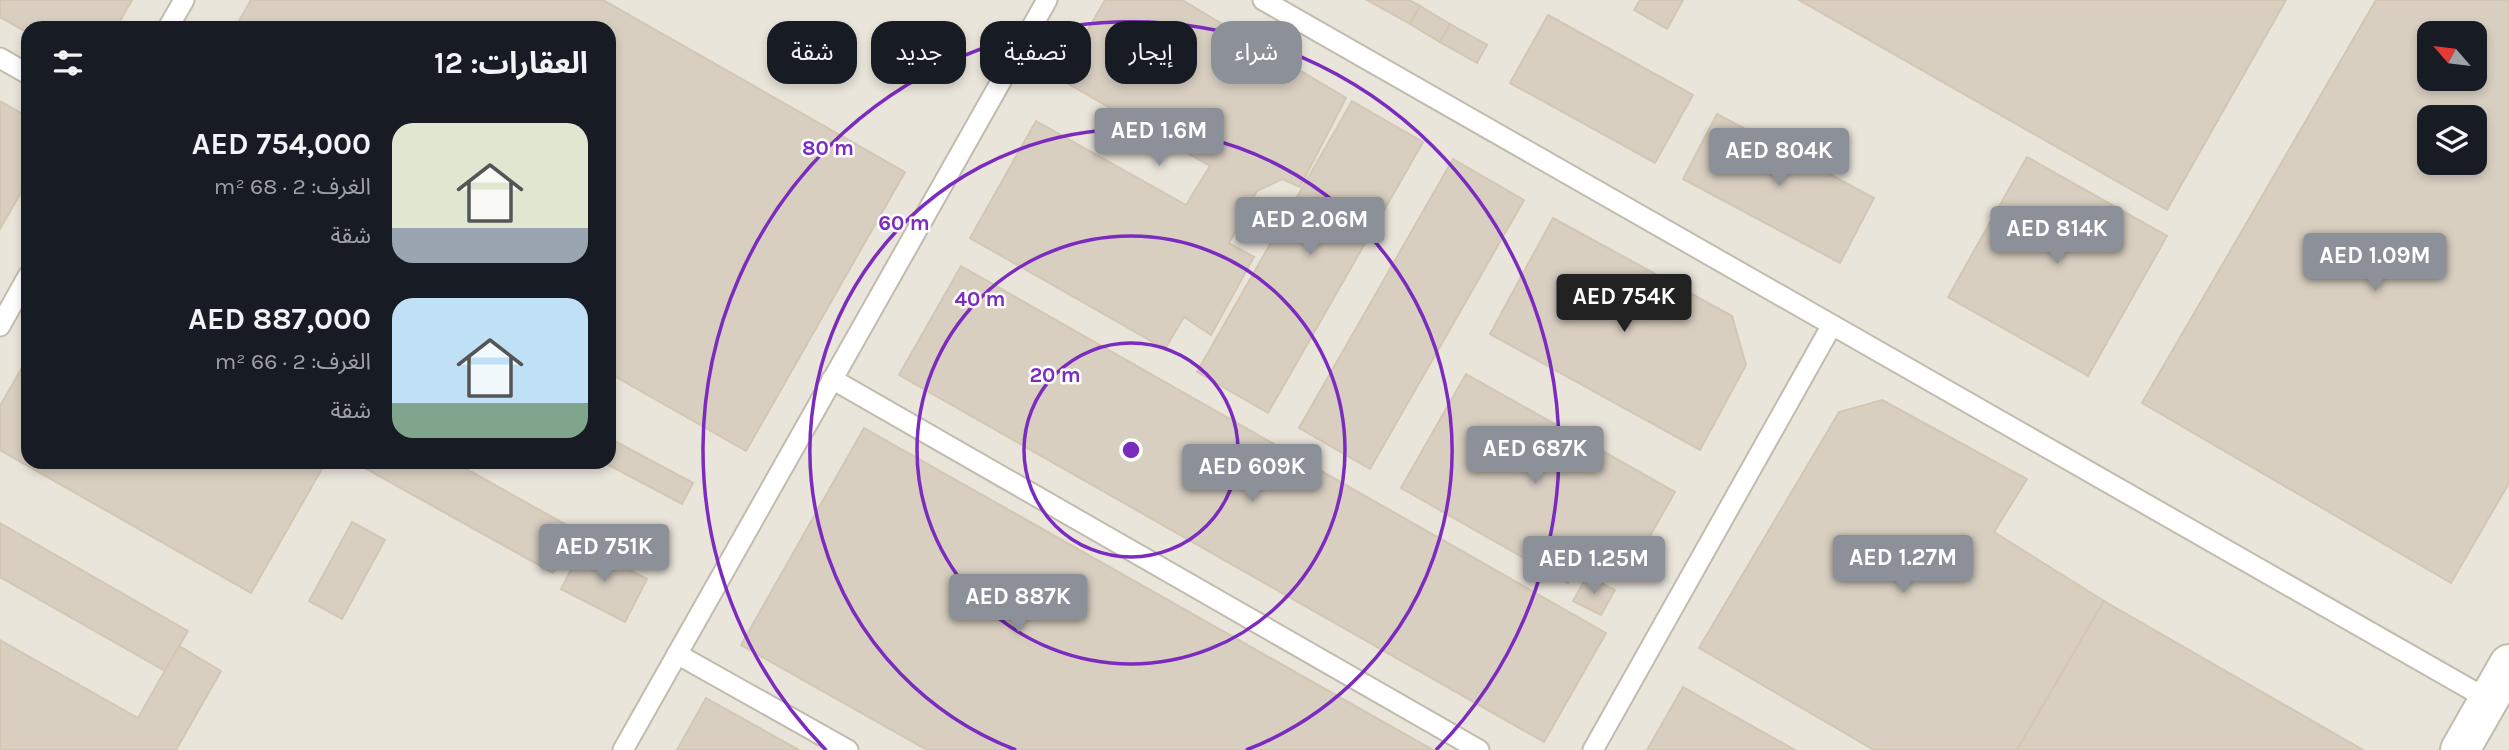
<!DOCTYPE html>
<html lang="ar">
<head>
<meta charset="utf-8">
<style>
  :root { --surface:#171b24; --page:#242831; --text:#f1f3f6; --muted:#9ea1a6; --accent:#8c9099 }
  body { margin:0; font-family:Karla,"Noto Sans Arabic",sans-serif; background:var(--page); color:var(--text); direction:rtl; height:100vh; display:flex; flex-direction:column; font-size:26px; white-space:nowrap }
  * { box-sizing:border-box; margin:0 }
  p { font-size:23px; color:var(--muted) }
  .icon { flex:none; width:38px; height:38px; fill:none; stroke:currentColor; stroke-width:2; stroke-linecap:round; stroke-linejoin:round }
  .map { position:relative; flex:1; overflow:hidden; direction:ltr }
  .side { position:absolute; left:21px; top:21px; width:595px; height:448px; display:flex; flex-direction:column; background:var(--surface); border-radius:21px; box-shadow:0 4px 10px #0003; direction:rtl }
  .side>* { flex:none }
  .banner { position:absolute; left:637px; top:21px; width:665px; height:63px; direction:rtl; display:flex; gap:14px }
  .needle { width:46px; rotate:298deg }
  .fabs { position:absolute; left:2417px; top:21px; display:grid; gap:14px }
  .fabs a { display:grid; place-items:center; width:70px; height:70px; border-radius:14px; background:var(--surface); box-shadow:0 4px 10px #0003; font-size:35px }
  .price { position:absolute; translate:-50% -60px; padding:0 16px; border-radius:7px; background:var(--accent); color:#fff; font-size:23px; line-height:46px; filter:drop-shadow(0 2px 4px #0008) }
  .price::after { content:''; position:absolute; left:50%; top:42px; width:21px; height:16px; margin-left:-10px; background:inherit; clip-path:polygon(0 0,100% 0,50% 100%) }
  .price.selected { background:#222; color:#fff }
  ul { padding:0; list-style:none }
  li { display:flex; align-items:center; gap:21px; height:175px; padding:0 28px }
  li span { display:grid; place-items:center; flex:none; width:196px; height:140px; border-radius:21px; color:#555 }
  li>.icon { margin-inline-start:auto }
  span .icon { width:84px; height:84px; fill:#fffc; stroke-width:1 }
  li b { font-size:30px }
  h2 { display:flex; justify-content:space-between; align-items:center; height:84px; padding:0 28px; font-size:30px }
  .tag { padding:0 24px; border-radius:21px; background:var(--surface); box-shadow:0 4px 10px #0003; font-size:24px; line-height:63px }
  .tag.selected { background:var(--accent); color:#fff }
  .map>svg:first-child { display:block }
  .residential { fill:#eae5da; fill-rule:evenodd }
  .building { fill:#d8cfc1; stroke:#d3c7b4; stroke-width:2; fill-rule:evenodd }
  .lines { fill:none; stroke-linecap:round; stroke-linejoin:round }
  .service-casing { stroke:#c2bbae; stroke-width:23 }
  .minor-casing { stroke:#c2bbae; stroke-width:42 }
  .service { stroke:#fff; stroke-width:19 }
  .minor { stroke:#fff; stroke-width:38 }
  .ring { fill:none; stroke:#7b2cbf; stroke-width:3.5 }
  .centre { fill:#7b2cbf; stroke:#fff; stroke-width:3.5 }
  .ring-label { font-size:21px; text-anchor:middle; font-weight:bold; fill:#7b2cbf; stroke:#fff; stroke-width:5; stroke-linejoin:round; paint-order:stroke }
</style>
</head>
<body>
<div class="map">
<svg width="2509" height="750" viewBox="0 0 2509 750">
  <rect width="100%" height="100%" fill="#f6f3ec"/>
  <path class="residential" d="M0,0H2509V750H0ZM28,28H609V462H28ZM2429,33H2474V79H2429ZM2429,117H2474V163H2429Z"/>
  <g class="building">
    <polygon points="0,0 132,0 116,28 28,28 28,33 0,17"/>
    <polygon points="251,0 603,0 905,172 746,451 609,373 609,28 235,28"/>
    <polygon points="1105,0 1182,0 1346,98 1300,187 1282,179 1257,191 1229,243 1254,257 1211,335 1184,317 1165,349 970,238 1036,121 1186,205 1210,166 1060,79"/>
    <polygon points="1367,0 1409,0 1420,6 1410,24"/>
    <polygon points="1640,0 1683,0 1667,29 1634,10"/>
    <polygon points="1799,0 2286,0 2167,210"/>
    <path d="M2376,0H2509V483L2451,583L2142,403ZM2429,33H2474V79H2429ZM2429,117H2474V163H2429Z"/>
    <polygon points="1420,6 1450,24 1440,42 1410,24"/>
    <polygon points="1548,15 1693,95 1655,163 1510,83"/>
    <polygon points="1450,24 1487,45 1477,63 1440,42"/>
    <polygon points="0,101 28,117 28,180 0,229"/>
    <polygon points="1352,101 1423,142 1268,413 1197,372"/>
    <polygon points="1717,114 1874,198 1840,263 1683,179"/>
    <polygon points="2027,157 2167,236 2088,376 1948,297"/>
    <polygon points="1453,159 1524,200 1370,469 1299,428"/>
    <polygon points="1553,218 1732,316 1746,365 1700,450 1490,334"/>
    <polygon points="961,266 1606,633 1544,742 899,375"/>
    <polygon points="28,357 28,462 313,462 323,467 251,593 0,450 0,406"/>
    <polygon points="1466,374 1675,492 1625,580 1583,557 1568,583 1401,488"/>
    <polygon points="1882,400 2027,479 1994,532 2104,601 2017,750 1874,750 1699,648 1839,412"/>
    <polygon points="864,428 1433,750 927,750 741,645"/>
    <polygon points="609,438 693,483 682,504 603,462 609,462"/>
    <polygon points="354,462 454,462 577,531 553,573"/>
    <polygon points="352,522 385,540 342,619 309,601"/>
    <polygon points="0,523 188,631 165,671 0,577"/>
    <polygon points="583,546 647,579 625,622 561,589"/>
    <polygon points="1587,576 1615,590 1601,615 1573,601"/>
    <polygon points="2104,601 2363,750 2017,750"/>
    <polygon points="0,640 138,718 179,646 221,671 176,750 0,750"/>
    <polygon points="1683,687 1795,750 1647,750"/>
    <polygon points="706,698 799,750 677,750"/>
  </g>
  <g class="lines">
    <defs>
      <g id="service">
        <polyline points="1263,0 2489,700"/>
        <polyline points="168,28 184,0"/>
        <polyline points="0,58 28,74"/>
        <polyline points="0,326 28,276"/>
        <polyline points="832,379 1479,750"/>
        <polyline points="677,654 848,750"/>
        <polyline points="623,750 1047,0"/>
        <polyline points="1593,750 1832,325"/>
      </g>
      <polyline id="minor" points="2460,750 2509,664"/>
    </defs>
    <use href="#service" class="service-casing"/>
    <use href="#minor" class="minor-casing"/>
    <use href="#service" class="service"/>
    <use href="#minor" class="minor"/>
  </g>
  <g class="ring">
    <circle cx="1131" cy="450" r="107"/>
    <circle cx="1131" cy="450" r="214"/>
    <path d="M1016 750A321 321 0 1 1 1246 750"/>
    <path d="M826 750A428 428 0 1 1 1436 750"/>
  </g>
  <circle cx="1131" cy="450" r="10" class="centre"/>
  <g class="ring-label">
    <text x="828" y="155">80 m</text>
    <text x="904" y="230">60 m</text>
    <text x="980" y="306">40 m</text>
    <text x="1055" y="382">20 m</text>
  </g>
</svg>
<div class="fabs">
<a><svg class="needle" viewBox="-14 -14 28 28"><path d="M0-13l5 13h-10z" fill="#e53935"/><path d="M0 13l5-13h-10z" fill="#9ea1a6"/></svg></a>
<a><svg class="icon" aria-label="layers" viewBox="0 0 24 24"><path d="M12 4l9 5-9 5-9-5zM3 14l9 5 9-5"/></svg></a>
</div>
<b class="price" style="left:1159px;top:168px">AED 1.6M</b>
<b class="price" style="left:1779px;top:188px">AED 804K</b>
<b class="price" style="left:1310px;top:257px">AED 2.06M</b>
<b class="price" style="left:2057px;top:266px">AED 814K</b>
<b class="price" style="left:2375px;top:293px">AED 1.09M</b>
<b class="price selected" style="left:1624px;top:334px">AED 754K</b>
<b class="price" style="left:1535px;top:486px">AED 687K</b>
<b class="price" style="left:1252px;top:504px">AED 609K</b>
<b class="price" style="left:604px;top:584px">AED 751K</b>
<b class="price" style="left:1903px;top:595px">AED 1.27M</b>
<b class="price" style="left:1594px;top:596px">AED 1.25M</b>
<b class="price" style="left:1018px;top:634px">AED 887K</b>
<div class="banner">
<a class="tag selected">شراء</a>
<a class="tag">إيجار</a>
<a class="tag">تصفية</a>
<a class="tag">جديد</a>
<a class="tag">شقة</a>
</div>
<section class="side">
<h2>العقارات: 12<svg class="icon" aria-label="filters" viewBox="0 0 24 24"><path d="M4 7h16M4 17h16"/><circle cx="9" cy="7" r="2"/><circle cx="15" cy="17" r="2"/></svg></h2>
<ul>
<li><span style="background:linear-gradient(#dfe7d0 75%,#9aa5b1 0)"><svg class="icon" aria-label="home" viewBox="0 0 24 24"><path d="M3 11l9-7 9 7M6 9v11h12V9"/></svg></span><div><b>AED 754,000</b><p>الغرف: 2 · 68 m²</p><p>شقة</p></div></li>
<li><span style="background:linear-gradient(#bfe0f5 75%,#7fa58c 0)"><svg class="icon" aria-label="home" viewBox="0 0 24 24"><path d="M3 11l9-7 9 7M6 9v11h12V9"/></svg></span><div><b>AED 887,000</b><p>الغرف: 2 · 66 m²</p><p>شقة</p></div></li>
</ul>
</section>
</div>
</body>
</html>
